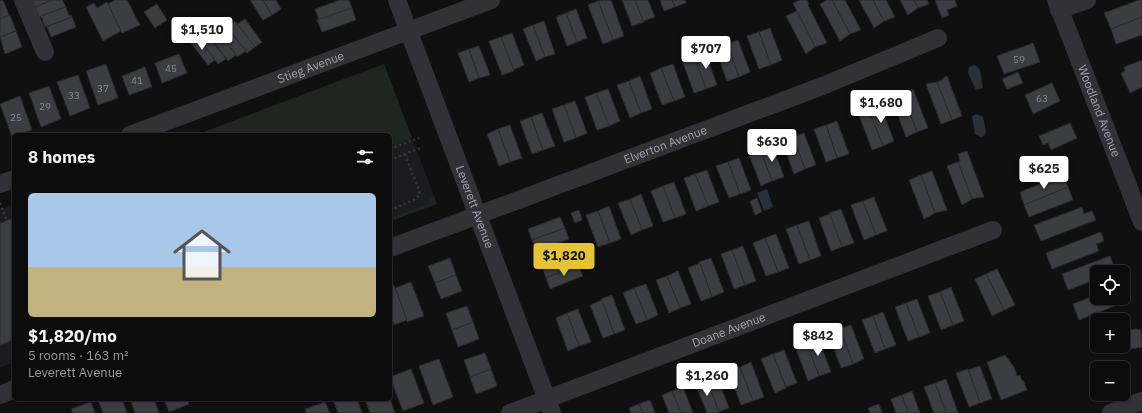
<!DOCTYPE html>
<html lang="en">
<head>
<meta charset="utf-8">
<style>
  :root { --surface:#0c0c0d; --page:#1a1a1b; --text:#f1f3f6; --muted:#9a9b9d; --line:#2c2c2e; --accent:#e4c435 }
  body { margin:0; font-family:"IBM Plex Sans",sans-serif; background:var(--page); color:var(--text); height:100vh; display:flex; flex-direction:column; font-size:15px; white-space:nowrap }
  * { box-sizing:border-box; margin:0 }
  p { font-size:13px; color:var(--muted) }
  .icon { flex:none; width:22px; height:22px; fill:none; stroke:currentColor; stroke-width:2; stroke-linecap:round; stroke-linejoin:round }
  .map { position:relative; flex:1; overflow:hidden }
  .panel { position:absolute; left:12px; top:133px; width:380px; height:268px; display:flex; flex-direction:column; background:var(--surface); border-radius:6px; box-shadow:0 1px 3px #0004,0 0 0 1px var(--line) }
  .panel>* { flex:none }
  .fabs { position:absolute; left:1090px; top:265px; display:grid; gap:8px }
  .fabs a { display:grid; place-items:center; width:40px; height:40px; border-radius:6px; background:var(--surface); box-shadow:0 1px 3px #0004,0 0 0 1px var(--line); font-size:20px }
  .price { position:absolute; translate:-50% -34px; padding:0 9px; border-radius:4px; background:#fff; color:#222; font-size:13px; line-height:26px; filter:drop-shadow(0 1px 2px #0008) }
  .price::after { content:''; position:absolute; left:50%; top:24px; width:12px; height:9px; margin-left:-6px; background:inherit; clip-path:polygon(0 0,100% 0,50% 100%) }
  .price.on { background:var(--accent); color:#111 }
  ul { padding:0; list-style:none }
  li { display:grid; align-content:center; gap:8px; height:212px; padding:0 16px }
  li+li { border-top:1px solid var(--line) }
  li span { display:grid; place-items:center; height:124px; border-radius:6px; color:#555 }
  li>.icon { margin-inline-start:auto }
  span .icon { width:72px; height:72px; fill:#fffc; stroke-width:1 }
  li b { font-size:17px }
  h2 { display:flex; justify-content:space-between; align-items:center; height:48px; padding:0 16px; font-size:17px }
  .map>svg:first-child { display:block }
  .built { fill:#1c1c1e }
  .green { fill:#1f2520 }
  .water { fill:#2a3039 }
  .building { fill:#3c3d41; stroke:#2b2a2d }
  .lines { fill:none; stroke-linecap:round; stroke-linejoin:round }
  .path { stroke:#37383d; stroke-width:2.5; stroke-dasharray:2 3; stroke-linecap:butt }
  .street { stroke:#313136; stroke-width:18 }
  .labels { text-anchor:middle; stroke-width:3; stroke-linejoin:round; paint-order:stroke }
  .number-label { font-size:10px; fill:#888a95 }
  .street-label { font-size:12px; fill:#a2a4b1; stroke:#0b0b0c }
</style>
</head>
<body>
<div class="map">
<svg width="1142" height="413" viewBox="0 0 1142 413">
  <rect width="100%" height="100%" fill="#101011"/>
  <g class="built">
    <polygon points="384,64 437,204 390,221 390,135 196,135"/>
    <polygon points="14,204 14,362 0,368 0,209"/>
  </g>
  <g class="green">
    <polygon points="384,64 412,138 390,147 390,135 196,135"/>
    <polygon points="434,196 437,204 390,221 390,218 428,204 429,200"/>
  </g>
  <g class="water">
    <path d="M974,65C983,68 981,80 983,88L976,90L968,73L969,67Z"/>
    <polygon points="976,114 983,117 986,131 985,135 981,137 975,134 972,116"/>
    <polygon points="767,189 773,207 764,211 757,193"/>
  </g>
  <g class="building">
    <polygon points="3,0 9,15 0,19 0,1"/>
    <polygon points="31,0 53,0 35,7"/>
    <polygon points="53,0 62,0 66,7 39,17 35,7"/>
    <polygon points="115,0 127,0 140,25 122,33 108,4"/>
    <polygon points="250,0 263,0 272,15 263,20"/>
    <polygon points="263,0 276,0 281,9 272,15"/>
    <polygon points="340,0 349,0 352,8 319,20 315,9"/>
    <polygon points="611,0 624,36 613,40 598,1"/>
    <polygon points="622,0 635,0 644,22 632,26"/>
    <polygon points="635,0 648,0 655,17 643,21"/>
    <polygon points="660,0 672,0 675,7 664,11"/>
    <polygon points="672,0 685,0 686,3 675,7"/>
    <polygon points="800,0 807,0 809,4 808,5 827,43 815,47 793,3"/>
    <polygon points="827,0 832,0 850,34 840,41 820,4"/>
    <polygon points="832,0 845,0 861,30 850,34"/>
    <polygon points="859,0 873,0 884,21 874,28"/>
    <polygon points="873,0 886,0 895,17 884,21"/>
    <polygon points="900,0 914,0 918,8 908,15"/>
    <polygon points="914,0 927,0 929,4 918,8"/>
    <polygon points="935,0 955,0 957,6 947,10 949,15 942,18"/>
    <polygon points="1139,0 1142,0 1142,17 1111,29 1104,13"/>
    <polygon points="598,1 613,40 603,44 588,5"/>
    <polygon points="107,2 121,31 103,41 86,7 94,3 97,8"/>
    <polygon points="157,4 167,20 155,28 144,12"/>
    <polygon points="66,7 69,16 71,15 72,17 45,27 41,16"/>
    <polygon points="352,8 356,20 322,32 317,20"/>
    <polygon points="576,9 587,38 577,42 566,13"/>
    <polygon points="797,11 815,47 806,54 786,16"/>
    <polygon points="566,13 577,42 567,46 556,17"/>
    <polygon points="10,15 16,31 0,37 0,19"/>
    <polygon points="72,17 76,27 51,37 47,27"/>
    <polygon points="1142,17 1142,35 1116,44 1111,29"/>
    <polygon points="245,19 262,42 255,47 237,24"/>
    <polygon points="235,21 255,47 247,53 227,27"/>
    <polygon points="544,21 555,54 545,57 533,25"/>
    <polygon points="225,25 246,51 237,57 217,30"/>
    <polygon points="533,25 545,57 536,61 523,29"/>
    <polygon points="216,28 236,55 228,61 208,34"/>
    <polygon points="770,28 782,60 771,65 759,32"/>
    <polygon points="16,31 22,47 5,54 0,37"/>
    <polygon points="206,32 226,59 218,64 198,38"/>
    <polygon points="759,32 771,65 759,69 747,36"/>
    <polygon points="512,33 524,65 513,70 501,37"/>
    <polygon points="197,36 215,60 208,65 190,42"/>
    <polygon points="501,37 514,71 502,75 489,41"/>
    <polygon points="738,40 750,72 739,77 727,44"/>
    <polygon points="1033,43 1040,62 1004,74 997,56"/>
    <polygon points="727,44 739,77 727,81 715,48"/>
    <polygon points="479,46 490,75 479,78 469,49"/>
    <polygon points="469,49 479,78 469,82 458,53"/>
    <polygon points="705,52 717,85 706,89 694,56"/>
    <polygon points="179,54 187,73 162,83 155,63"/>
    <polygon points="694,56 706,89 694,93 682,60"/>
    <polygon points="1142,60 1142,87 1130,93 1121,73 1125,71 1124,67"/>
    <polygon points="106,64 118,98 98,105 86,71"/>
    <polygon points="673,64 685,97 674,101 661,68"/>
    <polygon points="145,67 152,87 129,95 122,76"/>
    <polygon points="661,68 674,101 662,105 650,73"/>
    <polygon points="1018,72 1023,83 1007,89 1002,79"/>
    <polygon points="78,75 90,108 70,116 57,82"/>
    <polygon points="640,76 652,109 641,113 629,81"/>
    <polygon points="947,76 962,116 952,120 937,82 944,79 943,78"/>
    <polygon points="629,81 641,113 630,118 617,85"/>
    <polygon points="937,82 952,120 941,124 926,84"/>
    <polygon points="1052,83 1060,101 1033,114 1025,95"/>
    <polygon points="49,86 61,119 41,127 29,93"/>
    <polygon points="608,89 620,121 609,126 596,93"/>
    <polygon points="913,89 928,128 917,132 903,95"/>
    <polygon points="596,93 609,126 597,130 585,97"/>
    <polygon points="896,95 896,97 903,95 917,132 906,137 891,97"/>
    <polygon points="20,96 32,130 14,135 12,137 0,104"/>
    <polygon points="575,101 587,133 576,138 564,105"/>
    <polygon points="879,102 894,141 883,146 868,108"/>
    <polygon points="564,105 576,138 564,142 552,109"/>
    <polygon points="868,108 883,146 872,150 857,110"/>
    <polygon points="542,113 555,146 543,150 531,117"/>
    <polygon points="531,117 543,150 532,154 520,121"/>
    <polygon points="837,121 849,154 837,158 826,125"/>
    <polygon points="1070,123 1077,138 1051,150 1048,143 1043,145 1039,136"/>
    <polygon points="510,125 522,158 510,162 498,129"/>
    <polygon points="826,125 837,158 826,162 814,129"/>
    <polygon points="498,129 510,162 499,166 487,134"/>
    <polygon points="804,133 816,165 805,169 793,137"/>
    <polygon points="793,137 805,169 794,174 782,141"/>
    <polygon points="772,145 784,177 772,181 760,149"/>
    <polygon points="760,149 772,181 761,186 749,154"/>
    <polygon points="967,151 984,197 980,198 980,197 972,199 958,162 960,161 958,154"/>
    <polygon points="739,158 751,190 740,194 728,162"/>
    <polygon points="728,162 740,194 729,198 716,166"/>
    <polygon points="958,162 972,199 962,205 947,166"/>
    <polygon points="707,170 719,202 708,206 695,174"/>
    <polygon points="932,171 947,210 935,213 921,175"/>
    <polygon points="695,174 708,206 696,211 684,178"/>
    <polygon points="921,175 935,213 924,219 909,180"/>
    <polygon points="1063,175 1068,187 1024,205 1020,192"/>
    <polygon points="674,182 686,214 675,218 663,186"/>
    <polygon points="663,186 675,218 663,222 651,191"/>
    <polygon points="1068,187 1073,200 1029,217 1024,205"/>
    <polygon points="641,194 653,226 642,230 630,199"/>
    <polygon points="874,197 887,231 876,235 863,201"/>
    <polygon points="757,198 762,212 755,215 750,201"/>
    <polygon points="630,199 642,230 631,235 618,203"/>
    <polygon points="863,201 876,235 864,240 851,205"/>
    <polygon points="609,206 621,239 610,243 598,211"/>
    <polygon points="1082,207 1084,214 1092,211 1096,220 1041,241 1034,225"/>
    <polygon points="841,209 854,243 842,247 829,213"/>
    <polygon points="579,210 582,220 575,223 571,213"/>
    <polygon points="598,211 610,243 598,247 586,215"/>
    <polygon points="830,214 842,247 831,251 819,218"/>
    <polygon points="14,216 14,340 0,345 0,221 1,223 13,218 12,217"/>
    <polygon points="560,217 565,228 532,240 528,229"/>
    <polygon points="809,221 821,256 810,260 797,225"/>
    <polygon points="797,225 810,260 799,264 786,229"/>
    <polygon points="565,228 569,239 536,251 532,240"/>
    <polygon points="1101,232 1104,241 1096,244 1099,251 1052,269 1046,253"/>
    <polygon points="776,234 789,268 778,272 765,238"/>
    <polygon points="765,238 778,272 766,276 753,243"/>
    <polygon points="743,246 756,281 745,285 732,250"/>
    <polygon points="732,250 745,285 734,289 721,254"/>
    <polygon points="574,254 578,265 546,278 542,266"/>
    <polygon points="1110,256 1116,272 1097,272 1097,279 1068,290 1062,274"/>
    <polygon points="450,258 456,275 435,283 428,266"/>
    <polygon points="711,258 724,292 712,297 699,262"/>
    <polygon points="700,263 712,297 701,301 688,268"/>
    <polygon points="578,265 583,276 550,289 546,278"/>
    <polygon points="997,269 1015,305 1004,310 986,274"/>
    <polygon points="678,271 691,304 680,308 667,276"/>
    <polygon points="986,274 1004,310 992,316 975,279"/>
    <polygon points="456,275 462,291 441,299 435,283"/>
    <polygon points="667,276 680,308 669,313 656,280"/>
    <polygon points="411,282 424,316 407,322 395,288"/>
    <polygon points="646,284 658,315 647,320 634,288"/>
    <polygon points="394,285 407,320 394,325 390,313 390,287"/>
    <polygon points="951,287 964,321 953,325 940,292"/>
    <polygon points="634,288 647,320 636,324 623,293"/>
    <polygon points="940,292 953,325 941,330 928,296"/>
    <polygon points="1123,292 1127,301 1079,320 1073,304 1097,295 1097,298 1123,298"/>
    <polygon points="612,295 625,330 614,334 601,299"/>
    <polygon points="917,299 930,333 919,337 906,303"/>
    <polygon points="602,300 614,334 603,338 590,305"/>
    <polygon points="906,303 919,337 908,341 895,307"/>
    <polygon points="467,306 473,322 452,330 446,313"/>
    <polygon points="578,309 591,342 579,346 567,313"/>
    <polygon points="883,312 896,345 885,349 873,316"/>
    <polygon points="567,313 579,346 568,351 556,318"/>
    <polygon points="873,316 885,349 875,353 862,320"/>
    <polygon points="473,322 479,339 458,347 452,330"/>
    <polygon points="851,325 864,359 853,364 840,329"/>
    <polygon points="840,329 853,364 841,368 828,333"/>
    <polygon points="1136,329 1141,330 1142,347 1120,351 1119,346 1123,346 1123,331"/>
    <polygon points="818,338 831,372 819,376 806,342"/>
    <polygon points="806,342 819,376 808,381 795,346"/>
    <polygon points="784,350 797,383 786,387 773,354"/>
    <polygon points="485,353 491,369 470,377 464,360"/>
    <polygon points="773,354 786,388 775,393 761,359"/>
    <polygon points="1005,355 1014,367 1017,376 1020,375 1022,381 1023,380 1027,390 1001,400 987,362"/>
    <polygon points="439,359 453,397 433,405 419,366"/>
    <polygon points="751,362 764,397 753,401 740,367"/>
    <polygon points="980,366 992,399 980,403 968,370"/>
    <polygon points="740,367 753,401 741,405 728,371"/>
    <polygon points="411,369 424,403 403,411 390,377"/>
    <polygon points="491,369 497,386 476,394 470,377"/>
    <polygon points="968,369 980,403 969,407 956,373"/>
    <polygon points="716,374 729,408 719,412 706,378"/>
    <polygon points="706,378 719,412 716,413 707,413 695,383"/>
    <polygon points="946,379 958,413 946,413 935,383"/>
    <polygon points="935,383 946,413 934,413 924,387"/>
    <polygon points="683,387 693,413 681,413 672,391"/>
    <polygon points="672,391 681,413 669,413 662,395"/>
    <polygon points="912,391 920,413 908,413 902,395"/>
    <polygon points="902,395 908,413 896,413 891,399"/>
    <polygon points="122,399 127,413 103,413 98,400"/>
    <polygon points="130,399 154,399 159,413 135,413"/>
    <polygon points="164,399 187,399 189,404 169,412"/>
    <polygon points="333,399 357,399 362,413 338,413"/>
    <polygon points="365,399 390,399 395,413 370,413"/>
    <polygon points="650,400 655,413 643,413 639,404"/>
    <polygon points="91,402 95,413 73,413 71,409"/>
    <polygon points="325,402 330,413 306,413 305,409"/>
    <polygon points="639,404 643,413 631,413 629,408"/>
    <polygon points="879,404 882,413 870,413 868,408"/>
  </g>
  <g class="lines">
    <g class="path">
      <polyline points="390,149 419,138"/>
      <polyline points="390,160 423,147"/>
      <polyline points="0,203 7,221"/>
      <polyline points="390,210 414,200 419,196 419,190 405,154"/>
    </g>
    <g class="street">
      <polyline points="23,0 45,52"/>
      <path id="s1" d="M397,0L552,413"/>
      <path id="s2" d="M1056,0L1142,222"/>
      <polyline points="1059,10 1087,0"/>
      <path id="s3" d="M130,135L491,0"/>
      <polyline points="0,184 14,179"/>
      <path id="s4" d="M390,248L820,87L938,38"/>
      <polyline points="0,395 14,389"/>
      <path id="s5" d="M510,413L993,230"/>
      <polyline points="1111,413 1142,401"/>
    </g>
  </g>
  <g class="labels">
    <g class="number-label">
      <text x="1019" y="63">59</text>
      <text x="171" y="72">45</text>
      <text x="137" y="84">41</text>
      <text x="103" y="92">37</text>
      <text x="74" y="99">33</text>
      <text x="1042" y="102">63</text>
      <text x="45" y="110">29</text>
      <text x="16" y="121">25</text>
    </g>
    <g class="street-label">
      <text dy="4" stroke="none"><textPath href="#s3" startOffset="193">Stieg Avenue</textPath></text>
      <text dy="4" stroke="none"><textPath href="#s2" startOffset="119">Woodland Avenue</textPath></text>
      <text dy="4" stroke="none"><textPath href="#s4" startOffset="294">Elverton Avenue</textPath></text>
      <text dy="4" stroke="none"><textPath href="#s1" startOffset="221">Leverett Avenue</textPath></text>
      <text dy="4" stroke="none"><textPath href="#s5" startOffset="234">Doane Avenue</textPath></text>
    </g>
  </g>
</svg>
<div class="fabs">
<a><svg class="icon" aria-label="locate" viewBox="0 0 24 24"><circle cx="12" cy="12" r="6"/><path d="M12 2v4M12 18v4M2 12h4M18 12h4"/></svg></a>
<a>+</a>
<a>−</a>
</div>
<b class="price" style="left:202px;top:51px">$1,510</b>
<b class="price" style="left:706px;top:70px">$707</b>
<b class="price" style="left:881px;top:124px">$1,680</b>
<b class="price" style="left:772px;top:163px">$630</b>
<b class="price" style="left:1044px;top:190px">$625</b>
<b class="price on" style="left:564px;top:277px">$1,820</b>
<b class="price" style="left:818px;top:357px">$842</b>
<b class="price" style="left:707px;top:397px">$1,260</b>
<section class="panel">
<h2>8 homes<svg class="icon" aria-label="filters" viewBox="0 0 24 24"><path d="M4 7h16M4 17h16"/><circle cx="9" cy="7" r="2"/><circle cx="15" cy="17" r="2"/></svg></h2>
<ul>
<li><span style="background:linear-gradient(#a9c7e8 60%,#c2b280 0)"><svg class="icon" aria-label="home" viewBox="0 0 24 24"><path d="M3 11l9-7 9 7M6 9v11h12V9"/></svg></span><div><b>$1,820/mo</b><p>5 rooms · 163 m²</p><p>Leverett Avenue</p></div></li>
</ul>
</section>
</div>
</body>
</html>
